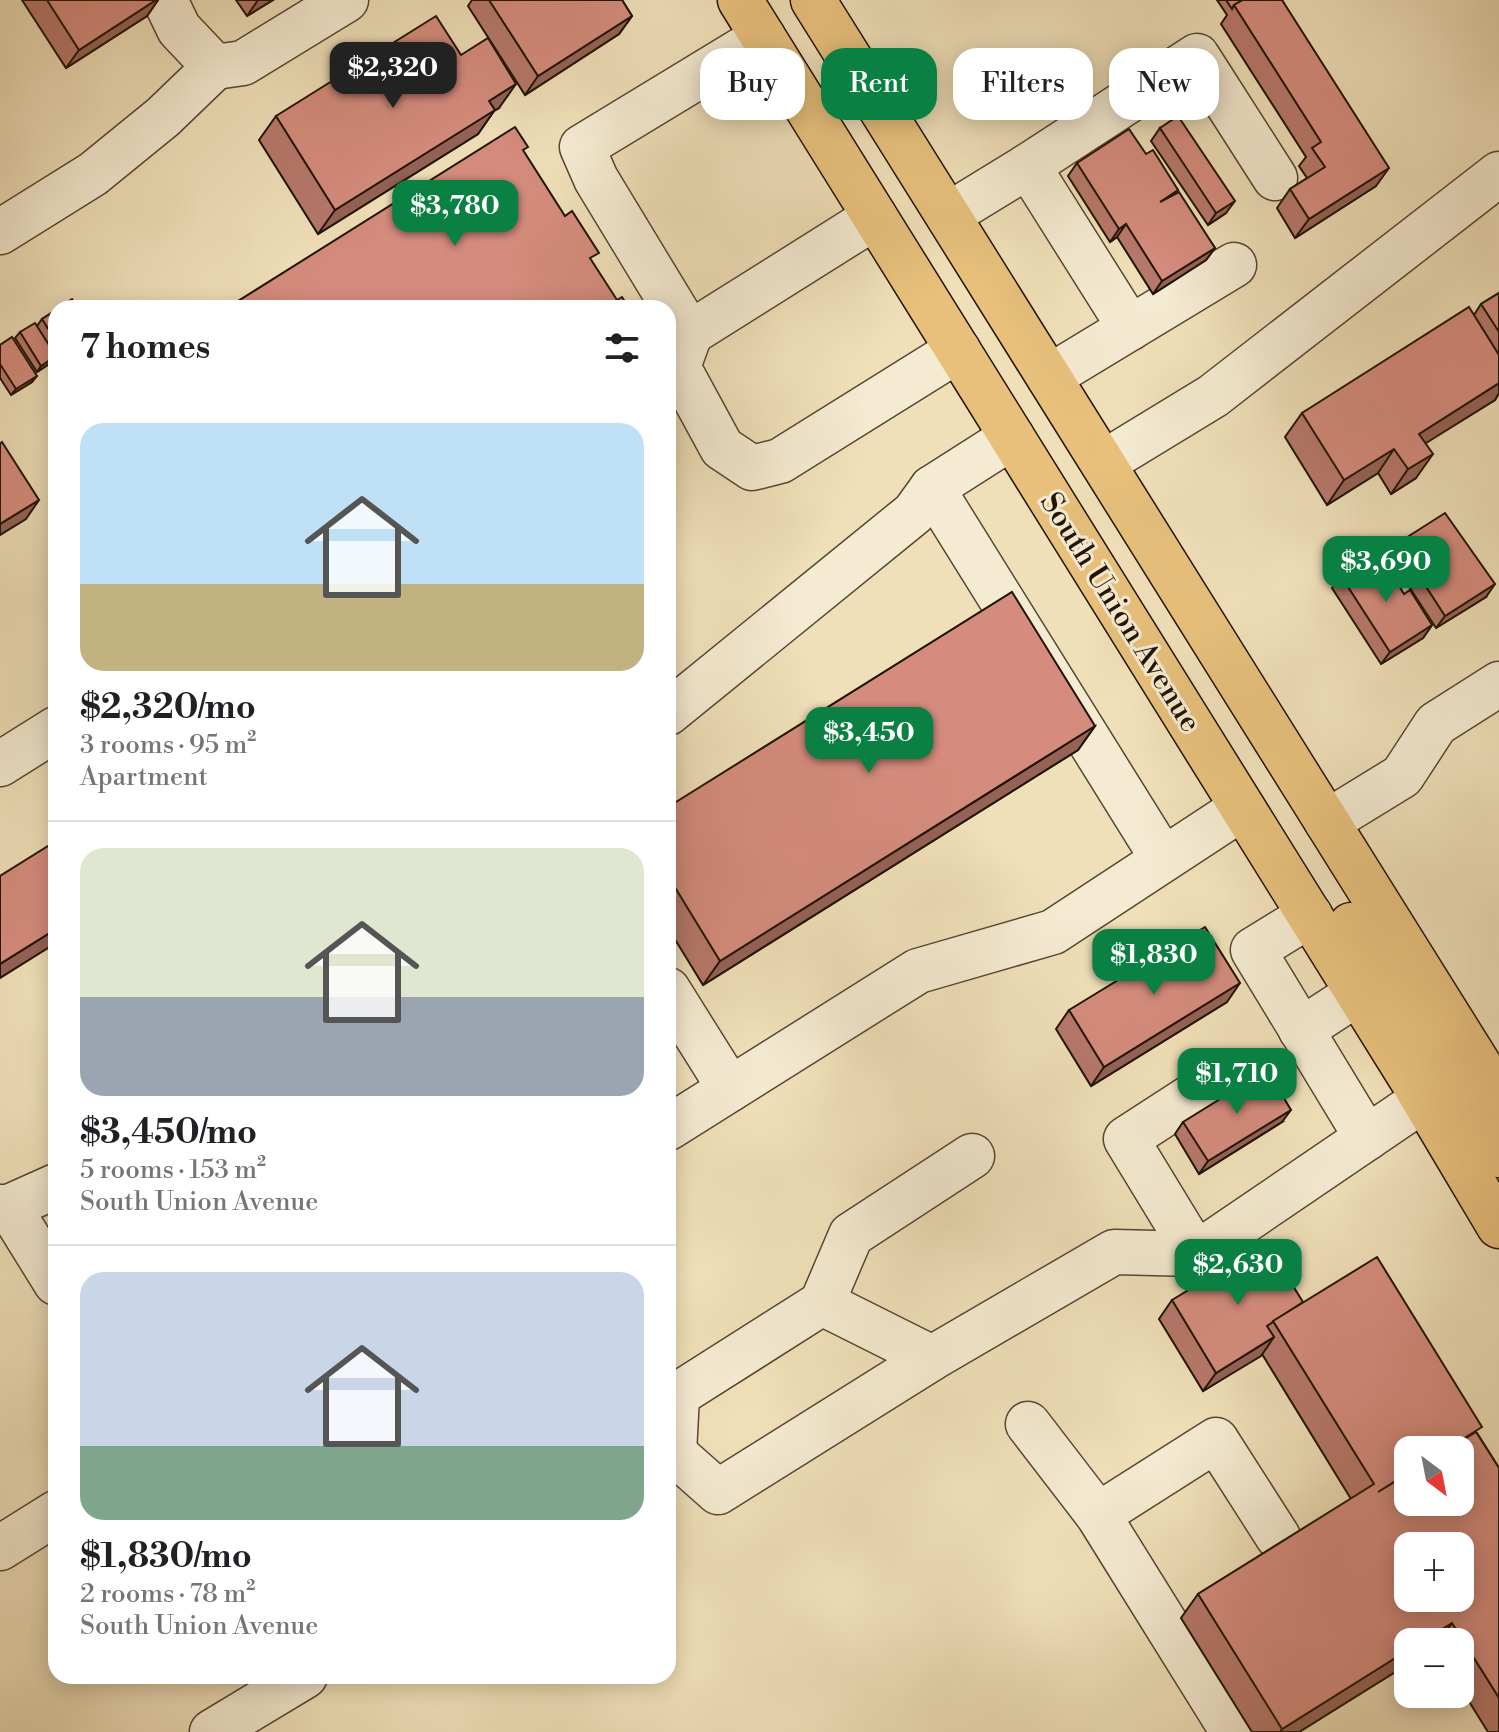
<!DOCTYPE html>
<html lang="en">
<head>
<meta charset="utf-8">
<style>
  :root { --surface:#fff; --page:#f6f6f6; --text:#202124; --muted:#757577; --line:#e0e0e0; --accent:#0b8043 }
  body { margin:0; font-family:"Libre Bodoni",serif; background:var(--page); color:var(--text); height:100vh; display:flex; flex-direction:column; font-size:30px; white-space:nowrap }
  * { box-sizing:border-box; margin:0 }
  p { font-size:26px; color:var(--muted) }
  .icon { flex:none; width:44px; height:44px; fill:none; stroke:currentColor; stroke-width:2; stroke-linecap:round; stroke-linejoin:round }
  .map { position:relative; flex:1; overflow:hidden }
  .drawer { position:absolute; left:48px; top:300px; width:628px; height:1384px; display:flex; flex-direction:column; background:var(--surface); border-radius:24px; box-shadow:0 4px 20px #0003 }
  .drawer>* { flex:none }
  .hud { position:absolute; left:700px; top:48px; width:678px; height:72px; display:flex; gap:16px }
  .needle { width:52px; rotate:148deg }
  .controls { position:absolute; left:1394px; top:1436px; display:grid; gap:16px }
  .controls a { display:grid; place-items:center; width:80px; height:80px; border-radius:16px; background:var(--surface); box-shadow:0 4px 20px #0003; font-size:40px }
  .price { position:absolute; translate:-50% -68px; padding:0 18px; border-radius:16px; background:var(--accent); color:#fff; font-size:26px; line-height:52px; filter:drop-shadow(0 2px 4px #0008) }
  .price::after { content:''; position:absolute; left:50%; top:48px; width:24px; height:18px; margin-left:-12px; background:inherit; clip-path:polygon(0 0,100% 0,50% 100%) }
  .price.active { background:#222; color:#fff }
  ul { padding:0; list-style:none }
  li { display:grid; align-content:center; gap:16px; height:424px; padding:0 32px }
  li+li { border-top:2px solid var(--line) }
  li span { display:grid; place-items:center; height:248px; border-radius:24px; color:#555 }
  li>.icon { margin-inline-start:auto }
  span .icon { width:144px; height:144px; fill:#fffc; stroke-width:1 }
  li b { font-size:34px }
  h2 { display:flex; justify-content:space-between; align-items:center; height:96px; padding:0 32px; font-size:34px }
  .pill { padding:0 28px; border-radius:24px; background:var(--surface); box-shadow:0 4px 20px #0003; font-size:28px; line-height:72px }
  .pill.active { background:var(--accent); color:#fff }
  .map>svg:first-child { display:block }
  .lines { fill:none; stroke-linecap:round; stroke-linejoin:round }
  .minor-casing { stroke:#544732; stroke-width:47 }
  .major-casing { stroke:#201405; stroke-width:47 }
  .minor { stroke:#f5ebd2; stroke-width:44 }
  .major { stroke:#e8c07c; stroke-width:44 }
  .wall { fill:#b7786c; stroke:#201405; stroke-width:2 }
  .shaded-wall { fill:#956258; stroke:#201405; stroke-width:2 }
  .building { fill:#d58c7e; stroke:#201405; stroke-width:2; fill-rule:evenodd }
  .labels { text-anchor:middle; stroke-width:6; stroke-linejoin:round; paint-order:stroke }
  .street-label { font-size:30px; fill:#201405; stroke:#f5ebd2 }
</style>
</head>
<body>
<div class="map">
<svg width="1499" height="1732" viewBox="0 0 1499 1732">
  <rect width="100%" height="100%" fill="#f0e0b9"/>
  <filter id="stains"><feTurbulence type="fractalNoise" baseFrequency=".0025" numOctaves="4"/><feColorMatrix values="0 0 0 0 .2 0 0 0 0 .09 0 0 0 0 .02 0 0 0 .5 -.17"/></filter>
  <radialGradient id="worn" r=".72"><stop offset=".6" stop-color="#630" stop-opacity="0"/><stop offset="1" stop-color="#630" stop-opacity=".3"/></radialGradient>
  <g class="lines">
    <defs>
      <g id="minor">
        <polyline points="165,0 179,29 215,67 243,63 346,0"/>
        <polyline points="763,37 582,147 596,179 690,334 678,367 722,448 752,468 780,461 958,350"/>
        <polyline points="948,215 1028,166"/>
        <polyline points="0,232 93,174 163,117 215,67"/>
        <polyline points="1130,328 1028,166 1197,56 1275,178"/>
        <polyline points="668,347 875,217"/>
        <polyline points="1049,377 1234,265"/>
        <polyline points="1103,463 1213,396 1499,174"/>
        <polyline points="932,488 1163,859"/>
        <polyline points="668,713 914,513 932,488 1012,437"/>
        <polyline points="0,764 56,729"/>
        <polyline points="1327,822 1402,776 1436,724 1499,684"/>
        <polyline points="1310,915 1253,950 1367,1138"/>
        <polyline points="668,990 730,1089"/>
        <polyline points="1301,1030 1358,993"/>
        <polyline points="1228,1073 1126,1139 1196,1254 1424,1099"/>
        <polyline points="668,1128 918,971 1053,932 1242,808"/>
        <polyline points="0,1207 9,1207 56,1186"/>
        <polyline points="9,1207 56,1283"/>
        <polyline points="822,1303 851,1235 972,1156"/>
        <polyline points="1028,1424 1098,1515 1233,1732"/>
        <polyline points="674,1453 677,1395 822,1303 932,1358"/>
        <polyline points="668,1457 674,1453 718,1492 932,1358 1114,1252 1196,1254"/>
        <polyline points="1098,1515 1216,1440 1278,1537"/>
        <polyline points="0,1548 56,1513"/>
        <polyline points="212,1732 305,1676"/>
      </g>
      <g id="major">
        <polyline points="740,0 1414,1083 1499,1226"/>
        <polyline points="813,0 1499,1097"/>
        <polyline points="1351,925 1499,1155"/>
      </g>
    </defs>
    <use href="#minor" class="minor-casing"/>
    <use href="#major" class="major-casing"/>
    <use href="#minor" class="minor"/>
    <use href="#major" class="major"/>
  </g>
  <g class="wall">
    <polygon points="22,0 158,0 147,16 66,68"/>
    <polygon points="236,0 273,0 247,16"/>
    <polygon points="472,0 622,0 632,16 619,34 525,95 468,6"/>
    <polygon points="1217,0 1282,0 1376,186 1295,238 1277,208 1290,189 1307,178 1299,166 1306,157 1221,24 1227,15"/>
    <polygon points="461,55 499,108 494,111 478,134 318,234 259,140 276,116"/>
    <polygon points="1160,128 1226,213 1208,225 1151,141"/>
    <polygon points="1146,154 1178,190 1176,193 1215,248 1206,260 1153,294 1117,237 1110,242 1068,176 1077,163"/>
    <polygon points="1499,293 1499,393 1495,400 1425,443 1416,478 1391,494 1378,473 1327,505 1285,437 1302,413 1474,315 1481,304"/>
    <polygon points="56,310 56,367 52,362 37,372 15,338 20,332 37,326 42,319"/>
    <polygon points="0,345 32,382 11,395 0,378"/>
    <polygon points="1398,543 1486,597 1436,628 1389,556"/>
    <polygon points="1380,571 1432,625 1423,638 1381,664 1332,588 1341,576"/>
    <polygon points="1095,726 1078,750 703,985 668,928 668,807"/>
    <polygon points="1227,1002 1091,1086 1056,1029 1069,1010"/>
    <polygon points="1183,1122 1282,1122 1199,1174 1175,1134"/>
    <polygon points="1172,1300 1303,1302 1477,1433 1499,1468 1499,1732 1488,1732 1460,1687 1460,1642 1408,1642 1408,1664 1299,1732 1252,1732 1181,1618 1198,1594 1351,1499 1262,1354 1203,1391 1159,1319"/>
  </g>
  <g class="shaded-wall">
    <polygon points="156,0 158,0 147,16 66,68 79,50"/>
    <polygon points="258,0 273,0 247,16"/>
    <polygon points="632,16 619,34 525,95 538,76"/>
    <polygon points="516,84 499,108 494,111 478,134 318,234 335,210 489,101"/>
    <polygon points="1389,168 1376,186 1295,238 1309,219"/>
    <polygon points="1235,201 1226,213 1208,225 1216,213"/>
    <polygon points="1126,224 1117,237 1110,242 1119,229"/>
    <polygon points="1215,248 1206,260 1153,294 1162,281"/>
    <polygon points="56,356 52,362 37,372 41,366"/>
    <polygon points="37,376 32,382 11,395 16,389"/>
    <polygon points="1499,383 1499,393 1495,400 1402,458 1419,434"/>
    <polygon points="1394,449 1378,473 1327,505 1344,480"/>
    <polygon points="1433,454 1416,478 1391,494 1408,469"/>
    <polygon points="39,500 26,519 0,535 0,524"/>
    <polygon points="1495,584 1486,597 1436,628 1445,616"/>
    <polygon points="1432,625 1423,638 1381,664 1390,652"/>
    <polygon points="1095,726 1078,750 703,985 720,961"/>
    <polygon points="56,929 56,943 0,978 0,964"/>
    <polygon points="1240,983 1227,1002 1091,1086 1104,1067"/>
    <polygon points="1291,1110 1282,1122 1199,1174 1208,1161"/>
    <polygon points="1274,1337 1261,1356 1203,1391 1216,1373"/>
    <polygon points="1452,1623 1439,1642 1421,1642"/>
    <polygon points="1408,1650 1408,1664 1299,1732 1280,1732 1282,1729"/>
  </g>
  <g class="building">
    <polygon points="47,0 156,0 79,50"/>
    <polygon points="489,0 622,0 632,16 538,76"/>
    <polygon points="1226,0 1243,0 1234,5 1232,9"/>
    <polygon points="1243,0 1282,0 1389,168 1309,219 1290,189 1325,167 1312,148 1321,142 1234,5"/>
    <polygon points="436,16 461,55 488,38 516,84 489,101 495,110 335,210 276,116"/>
    <polygon points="1178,116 1235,201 1216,213 1160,128"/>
    <polygon points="515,127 528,147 523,150 565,216 572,211 599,253 590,258 617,300 622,297 629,308 227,308"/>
    <polygon points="1129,129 1146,154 1153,150 1178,190 1160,202 1179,192 1215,248 1162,281 1126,224 1119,229 1077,163"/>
    <polygon points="1499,293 1499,332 1481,304"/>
    <polygon points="72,299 78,308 58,308"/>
    <polygon points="1469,307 1499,355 1499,383 1419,434 1433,454 1408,469 1394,449 1344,480 1302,413"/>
    <polygon points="56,310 56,341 42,319"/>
    <polygon points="35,323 56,356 41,366 20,332"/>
    <polygon points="12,337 37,376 16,389 0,364 0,345"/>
    <polygon points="2,442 39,500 0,524 0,444"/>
    <polygon points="1445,513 1495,584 1445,616 1398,543"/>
    <polygon points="1371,557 1380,571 1387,566 1404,594 1410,590 1432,625 1390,652 1341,576"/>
    <polygon points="1012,592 1095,726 720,961 668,876 668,807"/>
    <polygon points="56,841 56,929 0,964 0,876"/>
    <polygon points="1205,927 1240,983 1104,1067 1069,1010"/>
    <polygon points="1267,1070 1291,1110 1208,1161 1183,1122"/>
    <polygon points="1266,1243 1303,1302 1267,1326 1274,1337 1216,1373 1172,1300"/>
    <path d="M1377,1257L1482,1427L1445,1450H1408V1473L1378,1492L1408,1474V1502H1460V1450H1447L1476,1432L1499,1468V1698L1452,1623L1421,1642H1408V1650L1282,1729L1198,1594L1374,1484L1273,1321ZM1408,1546H1460V1598H1408Z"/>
  </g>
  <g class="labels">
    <g class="street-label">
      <text transform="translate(1121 612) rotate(58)" y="10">South Union Avenue</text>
    </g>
  </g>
  <rect width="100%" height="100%" filter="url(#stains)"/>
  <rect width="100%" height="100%" fill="url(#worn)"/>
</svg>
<div class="controls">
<a><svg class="needle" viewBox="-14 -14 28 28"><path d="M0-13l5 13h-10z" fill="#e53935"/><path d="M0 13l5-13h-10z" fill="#757577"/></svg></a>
<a>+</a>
<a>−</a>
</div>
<b class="price active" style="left:393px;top:110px">$2,320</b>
<b class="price" style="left:455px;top:248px">$3,780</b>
<b class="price" style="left:1386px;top:604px">$3,690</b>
<b class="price" style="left:869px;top:775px">$3,450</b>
<b class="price" style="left:1154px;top:997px">$1,830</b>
<b class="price" style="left:1237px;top:1116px">$1,710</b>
<b class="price" style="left:1238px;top:1307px">$2,630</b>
<div class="hud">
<a class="pill">Buy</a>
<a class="pill active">Rent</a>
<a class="pill">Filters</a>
<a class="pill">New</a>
</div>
<section class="drawer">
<h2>7 homes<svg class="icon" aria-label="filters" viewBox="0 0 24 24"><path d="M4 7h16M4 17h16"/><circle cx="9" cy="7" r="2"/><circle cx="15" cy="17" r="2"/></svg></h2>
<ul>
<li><span style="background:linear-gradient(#bfe0f5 65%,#c2b280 0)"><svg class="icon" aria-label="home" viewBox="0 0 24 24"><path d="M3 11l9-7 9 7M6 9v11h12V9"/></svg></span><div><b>$2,320/mo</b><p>3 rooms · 95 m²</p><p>Apartment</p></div></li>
<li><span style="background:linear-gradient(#dfe7d0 60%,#9aa5b1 0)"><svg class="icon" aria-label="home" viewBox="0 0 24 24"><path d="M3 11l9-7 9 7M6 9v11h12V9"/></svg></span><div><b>$3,450/mo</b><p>5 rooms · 153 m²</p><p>South Union Avenue</p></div></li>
<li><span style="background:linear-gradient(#c9d6e8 70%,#7fa58c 0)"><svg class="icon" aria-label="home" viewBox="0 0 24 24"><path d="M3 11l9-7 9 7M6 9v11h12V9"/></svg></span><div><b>$1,830/mo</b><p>2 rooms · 78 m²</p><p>South Union Avenue</p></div></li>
</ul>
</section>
</div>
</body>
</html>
